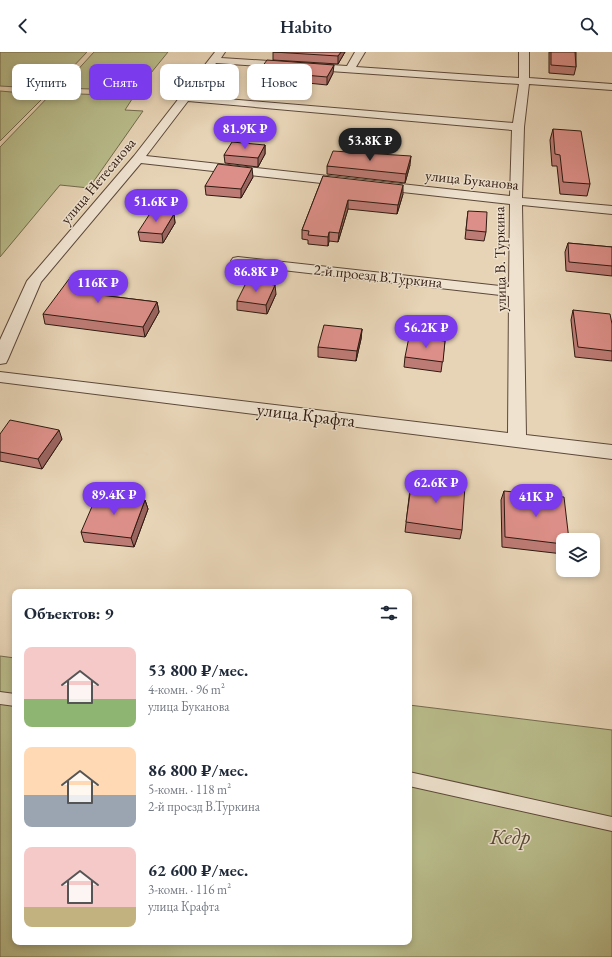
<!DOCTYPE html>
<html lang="ru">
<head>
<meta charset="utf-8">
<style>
  :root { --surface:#fff; --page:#f6f6f7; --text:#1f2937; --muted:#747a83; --accent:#7c3aed }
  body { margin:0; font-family:"EB Garamond",serif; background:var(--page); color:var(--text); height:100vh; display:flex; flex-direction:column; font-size:15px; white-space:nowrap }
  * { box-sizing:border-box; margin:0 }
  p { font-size:13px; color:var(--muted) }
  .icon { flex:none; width:22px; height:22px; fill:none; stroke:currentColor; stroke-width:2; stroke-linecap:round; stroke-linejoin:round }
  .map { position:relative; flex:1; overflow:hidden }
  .details { position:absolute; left:12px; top:537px; width:400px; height:356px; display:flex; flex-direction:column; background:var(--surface); border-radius:8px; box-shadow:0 2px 6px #0003 }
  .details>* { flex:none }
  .guide { position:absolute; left:12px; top:12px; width:400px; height:36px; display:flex; gap:8px }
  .buttons { position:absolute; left:556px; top:481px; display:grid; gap:8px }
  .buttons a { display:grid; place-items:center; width:44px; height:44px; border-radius:8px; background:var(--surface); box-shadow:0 2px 6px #0003; font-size:20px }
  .price { position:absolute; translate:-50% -34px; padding:0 9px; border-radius:14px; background:var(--accent); color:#fff; font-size:13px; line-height:26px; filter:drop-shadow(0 1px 2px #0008) }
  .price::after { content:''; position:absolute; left:50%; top:24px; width:12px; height:9px; margin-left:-6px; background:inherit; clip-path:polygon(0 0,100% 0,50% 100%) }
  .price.selected { background:#222; color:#fff }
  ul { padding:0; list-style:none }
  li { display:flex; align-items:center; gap:12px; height:100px; padding:0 12px }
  li span { display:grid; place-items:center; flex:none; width:112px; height:80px; border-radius:8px; color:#555 }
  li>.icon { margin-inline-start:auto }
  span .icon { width:48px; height:48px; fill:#fffc; stroke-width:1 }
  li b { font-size:17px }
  h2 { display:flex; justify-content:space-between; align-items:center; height:48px; padding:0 12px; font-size:17px }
  .tag { padding:0 14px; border-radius:8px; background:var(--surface); box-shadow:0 2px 6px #0003; font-size:14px; line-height:36px }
  .tag.selected { background:var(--accent); color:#fff }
  header { display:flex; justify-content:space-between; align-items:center; height:52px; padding:0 12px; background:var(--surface); font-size:18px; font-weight:600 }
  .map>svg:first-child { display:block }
  .green { fill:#b9bc8b; stroke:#746b4e }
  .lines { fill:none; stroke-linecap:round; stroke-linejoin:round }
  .service-casing { stroke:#5d483a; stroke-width:2 }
  .minor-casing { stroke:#5d483a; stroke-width:2 }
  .service { fill:#efe3d0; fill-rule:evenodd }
  .minor { fill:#efe3d0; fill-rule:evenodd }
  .wall { fill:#bd7b75; stroke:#2f1a10 }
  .shaded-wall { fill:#9a645f; stroke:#2f1a10 }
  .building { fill:#dc8f88; stroke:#2f1a10 }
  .labels { text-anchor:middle; stroke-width:3; stroke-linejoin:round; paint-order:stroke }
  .far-street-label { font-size:15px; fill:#2f1a10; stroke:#efe3d0 }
  .street-label { font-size:18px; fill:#2f1a10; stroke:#efe3d0 }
  .near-park-label { font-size:22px; font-style:italic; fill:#584b35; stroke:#efe3d0 }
</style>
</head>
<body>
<header><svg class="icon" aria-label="back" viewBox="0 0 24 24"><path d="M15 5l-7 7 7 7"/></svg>Habito<svg class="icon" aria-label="search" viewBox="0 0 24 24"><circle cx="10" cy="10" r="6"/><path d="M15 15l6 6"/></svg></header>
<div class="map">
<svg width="612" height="905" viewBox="0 0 612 905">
  <rect width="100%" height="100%" fill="#e7d4b6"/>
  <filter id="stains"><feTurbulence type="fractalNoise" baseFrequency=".005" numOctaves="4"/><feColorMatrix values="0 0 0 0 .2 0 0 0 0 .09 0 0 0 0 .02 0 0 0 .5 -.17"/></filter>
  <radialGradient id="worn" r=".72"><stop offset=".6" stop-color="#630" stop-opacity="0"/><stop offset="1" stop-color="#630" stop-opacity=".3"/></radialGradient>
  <g class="green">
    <polygon points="0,0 87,0 52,37 0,34"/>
    <polygon points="94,0 168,0 138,37 122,38 61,36"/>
    <polygon points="0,39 46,43 0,89"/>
    <polygon points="52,41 134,44 125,58 143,59 89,136 60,133 0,205 0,95"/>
    <polygon points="0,604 15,606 15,890 409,890 409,653 612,678 612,905 0,905"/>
  </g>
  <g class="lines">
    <defs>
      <g id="service">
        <polygon points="0,640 15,642 15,654 0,652"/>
        <polygon points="409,720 612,765 612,779 409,734"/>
      </g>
      <path id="minor" d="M215,0H225L221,6L347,14L355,0H365L356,15L519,26V0H529V26L612,32V38L529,32L524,75L522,146L612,154V162L522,153L526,383L612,393V407L0,330V320L508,381L509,244L238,213L233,212L231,209L233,206L238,205L509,235L510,152L141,111L41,230L8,307L6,311L0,312V288L27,229L134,104ZM216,11L519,32L513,71L192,44ZM188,49L512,78L510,144L146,104Z"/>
    </defs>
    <use href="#service" class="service-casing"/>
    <use href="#minor" class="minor-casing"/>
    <use href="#service" class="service"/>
    <use href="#minor" class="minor"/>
  </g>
  <g class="wall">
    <polygon points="273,0 345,0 338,12 273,8"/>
    <polygon points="549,0 576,0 576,15 574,23 549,21"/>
    <polygon points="259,19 333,21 327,33 259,26"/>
    <polygon points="553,77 590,132 587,144 560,142 557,114 552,114 550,88"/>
    <polygon points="265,93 265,102 258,115 225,111 224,103"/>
    <polygon points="410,113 405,131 327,122 327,114"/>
    <polygon points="323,124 403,142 397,162 348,157 338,190 329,189 328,194 308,192 308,188 302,187 302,178"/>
    <polygon points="253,125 241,146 206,143 205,134"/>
    <polygon points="468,159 486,180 484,189 465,187"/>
    <polygon points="174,162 175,171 163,191 140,189 138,180"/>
    <polygon points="568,191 612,195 612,224 566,219 565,200"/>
    <polygon points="105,236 100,243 157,250 159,260 145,285 45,272 43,262"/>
    <polygon points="276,242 267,262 237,258 237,249"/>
    <polygon points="573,258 612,272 612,309 575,305 571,268"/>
    <polygon points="362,277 361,287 356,309 318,305 318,295"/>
    <polygon points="445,289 441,320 404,315 405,305"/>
    <polygon points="0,382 62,387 42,417 0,409"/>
    <polygon points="410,437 462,478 460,487 405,480"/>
    <polygon points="504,439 563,488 563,502 502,495 501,448"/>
    <polygon points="145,448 148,457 134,495 84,490 81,480"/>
  </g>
  <g class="shaded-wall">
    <polygon points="341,0 345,0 338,12 338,4"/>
    <polygon points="334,13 333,21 327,33 327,25"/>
    <polygon points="265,93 265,102 258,115 258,106"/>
    <polygon points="411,104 410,113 405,131 406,122"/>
    <polygon points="252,116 253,125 241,146 241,137"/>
    <polygon points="403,133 403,142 397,162 398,153"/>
    <polygon points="348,148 348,157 338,190 339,181"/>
    <polygon points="174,162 175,171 163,191 162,182"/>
    <polygon points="329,180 329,189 328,194 328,185"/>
    <polygon points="103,226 105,236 94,252 92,242"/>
    <polygon points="275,233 276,242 267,262 266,253"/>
    <polygon points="157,250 159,260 145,285 143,275"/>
    <polygon points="362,277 361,287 356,309 357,299"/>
    <polygon points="59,378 62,387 42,417 38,407"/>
    <polygon points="145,448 148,457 134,495 131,486"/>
  </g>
  <g class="building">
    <polygon points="273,0 341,0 338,4"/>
    <polygon points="551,0 575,0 576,15 551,13"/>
    <polygon points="267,8 334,13 327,25 259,19"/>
    <polygon points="553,77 581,79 590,132 563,130 560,103 555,102"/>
    <polygon points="232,90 265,93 258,106 224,103"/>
    <polygon points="333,99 411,104 406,122 327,114"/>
    <polygon points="218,112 252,116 241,137 205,134"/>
    <polygon points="323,124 403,133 398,153 348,148 339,181 329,180 328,185 308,183 309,179 302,178"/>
    <polygon points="468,159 487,160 486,180 466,178"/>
    <polygon points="151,160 174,162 162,182 138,180"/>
    <polygon points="568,191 612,195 612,214 569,210"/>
    <polygon points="72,223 103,226 92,242 157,250 143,275 43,262"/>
    <polygon points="247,229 275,233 266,253 237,249"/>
    <polygon points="573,258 610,262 612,272 612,299 578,295"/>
    <polygon points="324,273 362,277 357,299 318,295"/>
    <polygon points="409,285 445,289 443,310 405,305"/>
    <polygon points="10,368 59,378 38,407 0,400 0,382"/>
    <polygon points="412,427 465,434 462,478 406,470"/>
    <polygon points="504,439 564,445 569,488 563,488 563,492 505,485"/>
    <polygon points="97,443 145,448 131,486 81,480"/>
  </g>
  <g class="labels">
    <g class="far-street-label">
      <text transform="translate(472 128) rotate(6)" y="5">улица Буканова</text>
      <text transform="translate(98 129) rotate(-50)" y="5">улица Нетесанова</text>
      <text transform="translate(500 207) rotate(-91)" y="5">улица В. Туркина</text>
      <text transform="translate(378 224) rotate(6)" y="5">2-й проезд В.Туркина</text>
    </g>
    <g class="street-label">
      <text transform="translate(306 363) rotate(7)" y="6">улица Крафта</text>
    </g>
    <g class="near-park-label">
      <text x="510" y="792">Кедр</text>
    </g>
  </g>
  <rect width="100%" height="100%" filter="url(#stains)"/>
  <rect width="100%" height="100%" fill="url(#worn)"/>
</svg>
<div class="buttons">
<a><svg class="icon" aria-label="layers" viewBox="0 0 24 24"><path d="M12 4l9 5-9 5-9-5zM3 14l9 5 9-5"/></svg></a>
</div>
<b class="price" style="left:245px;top:98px">81.9K ₽</b>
<b class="price selected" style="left:370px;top:110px">53.8K ₽</b>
<b class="price" style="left:156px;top:171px">51.6K ₽</b>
<b class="price" style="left:256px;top:241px">86.8K ₽</b>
<b class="price" style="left:98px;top:252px">116K ₽</b>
<b class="price" style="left:426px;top:297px">56.2K ₽</b>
<b class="price" style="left:436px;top:452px">62.6K ₽</b>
<b class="price" style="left:114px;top:464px">89.4K ₽</b>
<b class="price" style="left:536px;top:466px">41K ₽</b>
<div class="guide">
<a class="tag">Купить</a>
<a class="tag selected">Снять</a>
<a class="tag">Фильтры</a>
<a class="tag">Новое</a>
</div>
<section class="details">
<h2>Объектов: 9<svg class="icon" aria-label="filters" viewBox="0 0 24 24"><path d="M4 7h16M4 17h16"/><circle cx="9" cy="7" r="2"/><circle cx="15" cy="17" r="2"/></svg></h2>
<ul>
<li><span style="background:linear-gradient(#f6c9c9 65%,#8fb573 0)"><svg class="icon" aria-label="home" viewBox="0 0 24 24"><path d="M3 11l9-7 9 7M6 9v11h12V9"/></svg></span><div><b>53 800 ₽/мес.</b><p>4-комн. · 96 m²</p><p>улица Буканова</p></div></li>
<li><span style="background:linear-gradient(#ffd9b3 60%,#9aa5b1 0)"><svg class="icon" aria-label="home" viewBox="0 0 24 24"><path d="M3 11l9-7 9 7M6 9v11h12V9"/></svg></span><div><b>86 800 ₽/мес.</b><p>5-комн. · 118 m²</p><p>2-й проезд В.Туркина</p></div></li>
<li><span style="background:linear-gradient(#f6c9c9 75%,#c2b280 0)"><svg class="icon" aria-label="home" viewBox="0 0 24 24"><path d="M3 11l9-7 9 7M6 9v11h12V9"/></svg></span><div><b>62 600 ₽/мес.</b><p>3-комн. · 116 m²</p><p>улица Крафта</p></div></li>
</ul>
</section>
</div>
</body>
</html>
